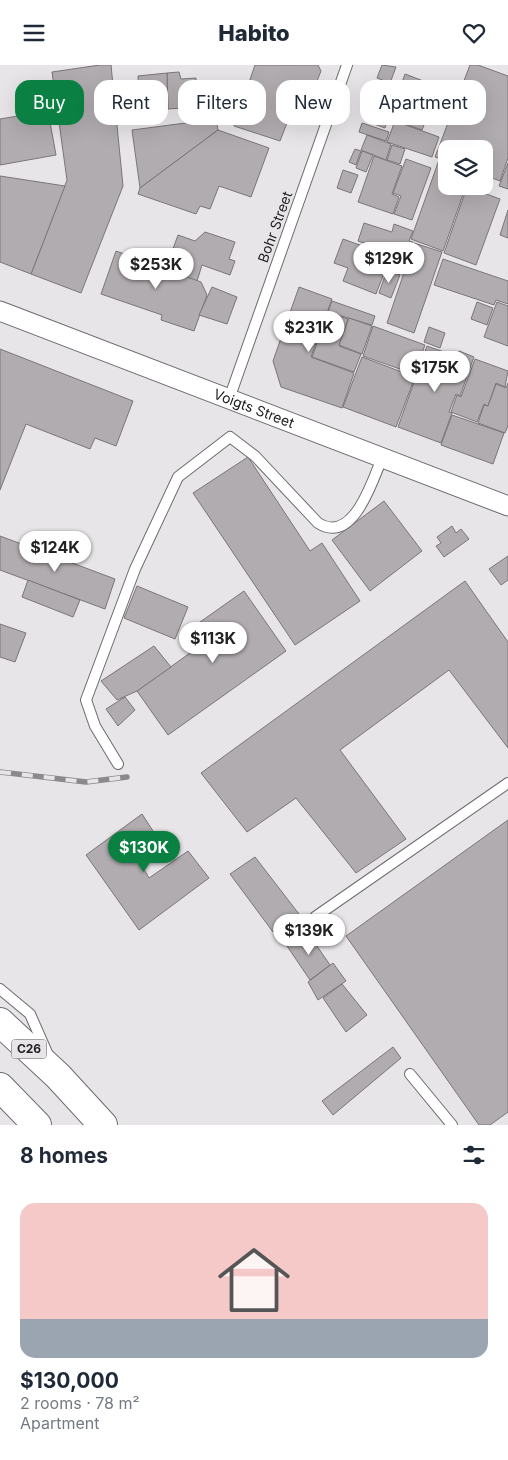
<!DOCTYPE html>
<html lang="en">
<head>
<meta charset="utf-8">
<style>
  :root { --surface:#fff; --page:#f2f2f3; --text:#1f2937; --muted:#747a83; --line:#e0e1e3; --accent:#0b8043 }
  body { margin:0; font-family:Inter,sans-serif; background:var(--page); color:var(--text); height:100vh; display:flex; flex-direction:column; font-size:19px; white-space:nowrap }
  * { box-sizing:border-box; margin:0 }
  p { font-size:16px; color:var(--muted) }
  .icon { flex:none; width:28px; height:28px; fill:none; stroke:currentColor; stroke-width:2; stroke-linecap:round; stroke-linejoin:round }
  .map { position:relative; height:1060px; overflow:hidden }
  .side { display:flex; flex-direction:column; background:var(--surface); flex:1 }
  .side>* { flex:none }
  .hud { position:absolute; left:15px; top:15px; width:479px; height:45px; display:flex; gap:10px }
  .controls { position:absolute; left:438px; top:75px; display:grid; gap:10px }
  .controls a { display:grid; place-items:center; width:55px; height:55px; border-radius:10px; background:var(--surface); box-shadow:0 5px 20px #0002; font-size:25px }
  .price { position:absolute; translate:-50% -42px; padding:0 11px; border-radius:18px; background:#fff; color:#222; font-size:16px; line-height:32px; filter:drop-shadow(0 1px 2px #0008) }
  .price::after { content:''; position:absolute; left:50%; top:30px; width:15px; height:11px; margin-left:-8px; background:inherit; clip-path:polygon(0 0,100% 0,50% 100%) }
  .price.current { background:var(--accent); color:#fff }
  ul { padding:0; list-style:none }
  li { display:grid; align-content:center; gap:10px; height:265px; padding:0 20px }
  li+li { border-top:1px solid var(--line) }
  li span { display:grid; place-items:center; height:155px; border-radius:15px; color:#555 }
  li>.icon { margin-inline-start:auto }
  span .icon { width:90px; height:90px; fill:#fffc; stroke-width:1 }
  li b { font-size:21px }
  h2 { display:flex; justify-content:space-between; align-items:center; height:60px; padding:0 20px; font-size:21px }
  .tag { padding:0 18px; border-radius:15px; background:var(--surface); box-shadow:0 5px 20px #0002; font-size:18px; line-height:45px }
  .tag.current { background:var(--accent); color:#fff }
  header { display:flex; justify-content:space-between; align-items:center; height:65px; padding:0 20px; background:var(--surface); font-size:22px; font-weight:800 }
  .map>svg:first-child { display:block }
  .building { fill:#b1acaf; stroke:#7a7678 }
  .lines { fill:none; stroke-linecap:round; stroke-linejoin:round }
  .service-casing { stroke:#6d6b6f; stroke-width:12 }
  .minor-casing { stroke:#6d6b6f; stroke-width:21 }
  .primary-casing { stroke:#6d6b6f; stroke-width:30 }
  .service { stroke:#fff; stroke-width:10 }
  .minor { stroke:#fff; stroke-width:19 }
  .primary { stroke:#fff; stroke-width:28 }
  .rail-casing { stroke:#8b898c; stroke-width:5.5 }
  .rail { stroke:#e8e5e9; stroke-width:4; stroke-dasharray:11; stroke-linecap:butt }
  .labels { text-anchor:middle; stroke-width:4.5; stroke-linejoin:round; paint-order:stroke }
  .shield { fill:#e8e5e9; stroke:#5d5b5e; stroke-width:1 }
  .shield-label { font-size:12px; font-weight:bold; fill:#212022 }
  .street-label { font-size:14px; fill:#212022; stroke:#e8e5e9 }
</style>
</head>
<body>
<header><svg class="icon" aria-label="menu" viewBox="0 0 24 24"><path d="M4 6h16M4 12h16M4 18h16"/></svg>Habito<svg class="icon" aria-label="heart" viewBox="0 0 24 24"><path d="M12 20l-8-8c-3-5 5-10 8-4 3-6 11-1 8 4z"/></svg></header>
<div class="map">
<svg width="508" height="1060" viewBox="0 0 508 1060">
  <rect width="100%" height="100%" fill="#e8e5e9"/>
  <g class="building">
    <polygon points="100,0 111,0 123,121 81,228 31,209 67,115 52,7"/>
    <polygon points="255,0 318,0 321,6 315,21 301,17 290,50 284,49 282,56 287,58 280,76 234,61"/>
    <polygon points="382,0 396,2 390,18 377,13"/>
    <polygon points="470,0 478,0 508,11 508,93 500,116 484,110 484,84 446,84 446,96 435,92"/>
    <polygon points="179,7 181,14 196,13 197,42 168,44 167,8"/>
    <polygon points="167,8 168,44 140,48 138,11"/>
    <polygon points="405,9 439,22 422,65 389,53"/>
    <polygon points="387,20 397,24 395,31 384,28"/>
    <polygon points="376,26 394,33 387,51 369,45"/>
    <polygon points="48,46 56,90 0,100 0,54"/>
    <polygon points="373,50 387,55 385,63 371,58"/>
    <polygon points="216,54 218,65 140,123 132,65"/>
    <polygon points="395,56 439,72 432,92 387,77"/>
    <polygon points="362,58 389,67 386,76 359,67"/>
    <polygon points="218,65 269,83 251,132 219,121 210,144 200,141 196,149 138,129 140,123"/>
    <polygon points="367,70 391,79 386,95 361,85"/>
    <polygon points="392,80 405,84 400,99 387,95"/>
    <polygon points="355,84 361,86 356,100 349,97"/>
    <polygon points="362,86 373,90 366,107 356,103"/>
    <polygon points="374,91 402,101 392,129 399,132 393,149 358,137"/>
    <polygon points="406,94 431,103 412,155 394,149 401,131 393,128"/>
    <polygon points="439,95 446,98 446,121 466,121 443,186 411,174"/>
    <polygon points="508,98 508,124 499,121"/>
    <polygon points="343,105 358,110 351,128 337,123"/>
    <polygon points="0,111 65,121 31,209 0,197"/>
    <polygon points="467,122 500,134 476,200 444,188"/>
    <polygon points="508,145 508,173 500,170"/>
    <polygon points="364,158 392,167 394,159 413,166 409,176 413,177 402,209 386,204 394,182 384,179 382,184 358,176"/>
    <polygon points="205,167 235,177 229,194 235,196 230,210 202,200 197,216 165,206 178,170 195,176"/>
    <polygon points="343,174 379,187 374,201 385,206 376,229 343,216 348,203 334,198"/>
    <polygon points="414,178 442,187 414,268 387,258"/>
    <polygon points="116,186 201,217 207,230 194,266 161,255 162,250 101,229"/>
    <polygon points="443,194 508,216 508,239 496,235 494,240 434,220"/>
    <polygon points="387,205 400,210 391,233 379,228"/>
    <polygon points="212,222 237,232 227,259 199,250"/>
    <polygon points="299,222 332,234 311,292 354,308 342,343 281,322 273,296"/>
    <polygon points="332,236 375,251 372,260 328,247"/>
    <polygon points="477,237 493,243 487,260 471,254"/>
    <polygon points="497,237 508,241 508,281 484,272"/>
    <polygon points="328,248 348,254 339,281 361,289 354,307 312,292"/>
    <polygon points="349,253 372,261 362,289 339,280"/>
    <polygon points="373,261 425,280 414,309 363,291"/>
    <polygon points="429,262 445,268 440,283 424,277"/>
    <polygon points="427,281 458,292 459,286 474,292 460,331 456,329 449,347 452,348 441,378 398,362"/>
    <polygon points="0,284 133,336 116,381 95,373 90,384 26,359 0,425"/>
    <polygon points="362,292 415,312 396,362 343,342"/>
    <polygon points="475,294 508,306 505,322 496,318 488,341 484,339 477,357 451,347 457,330 461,332"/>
    <polygon points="508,318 508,361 505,368 478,358 484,340 488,341 496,319 506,323"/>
    <polygon points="452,350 504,368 493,399 441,380"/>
    <polygon points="248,392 310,486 322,478 360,536 295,580 193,428"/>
    <polygon points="384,436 422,486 370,526 332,475"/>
    <polygon points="452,461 456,468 461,464 469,474 444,492 436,481 441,478 437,472"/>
    <polygon points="0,471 115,514 105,544 0,505"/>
    <polygon points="508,491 508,515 501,520 489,504"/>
    <polygon points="28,515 80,535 73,552 22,532"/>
    <polygon points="465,516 508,577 508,683 449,605 340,685 406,774 356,808 296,733 247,767 201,708"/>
    <polygon points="137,521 188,542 175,574 124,553"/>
    <polygon points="244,526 286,586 168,670 137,626 204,578 193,562"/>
    <polygon points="0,559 26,568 15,597 0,592"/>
    <polygon points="154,581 171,602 137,626 117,635 101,616"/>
    <polygon points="125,632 135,645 118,661 106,644"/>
    <polygon points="142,749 164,783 141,799 149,813 188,786 209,813 139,865 86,790"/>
    <polygon points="508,755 508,1047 490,1060 479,1060 346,871"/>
    <polygon points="255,792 299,849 273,867 230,809"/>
    <polygon points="308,868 330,900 310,915 287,881"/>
    <polygon points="333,898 346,916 318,935 308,917"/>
    <polygon points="342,919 367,950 346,967 323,933"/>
    <polygon points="393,982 401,993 333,1050 322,1036"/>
  </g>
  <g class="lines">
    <defs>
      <g id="service">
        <polyline points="229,334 347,0"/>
        <path d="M118,699L95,661L86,635L135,504L178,412L230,372L255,391L318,458C353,480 372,417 382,393"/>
        <polyline points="315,852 508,718"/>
        <polyline points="0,924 30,949 48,990"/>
        <polyline points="410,1009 452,1060"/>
      </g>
      <g id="minor">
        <path id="s1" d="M0,246L508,441"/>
      </g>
      <g id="primary">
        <polyline points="0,957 58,1011 103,1060"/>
        <polyline points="0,1022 37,1060"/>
      </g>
    </defs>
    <use href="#service" class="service-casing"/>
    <use href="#minor" class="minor-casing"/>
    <use href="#primary" class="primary-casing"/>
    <use href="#service" class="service"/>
    <use href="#minor" class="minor"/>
    <use href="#primary" class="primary"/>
    <defs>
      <polyline id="rail" points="0,707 86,717 127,712"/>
    </defs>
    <use href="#rail" class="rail-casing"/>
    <use href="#rail" class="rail"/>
  </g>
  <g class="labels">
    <rect class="shield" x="11.5" y="974.5" width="35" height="19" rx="4"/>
    <g class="shield-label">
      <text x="29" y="988">C26</text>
    </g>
    <g class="street-label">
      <text transform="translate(275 162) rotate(-70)" y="5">Bohr Street</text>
      <text dy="5" stroke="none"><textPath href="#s1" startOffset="272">Voigts Street</textPath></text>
    </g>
  </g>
</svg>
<div class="controls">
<a><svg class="icon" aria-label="layers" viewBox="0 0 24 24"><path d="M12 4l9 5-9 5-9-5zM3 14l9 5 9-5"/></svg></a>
</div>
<b class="price" style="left:389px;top:219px">$129K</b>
<b class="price" style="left:156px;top:225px">$253K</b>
<b class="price" style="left:309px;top:288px">$231K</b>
<b class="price" style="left:435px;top:328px">$175K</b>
<b class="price" style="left:55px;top:508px">$124K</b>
<b class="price" style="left:213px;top:599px">$113K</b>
<b class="price current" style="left:144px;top:808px">$130K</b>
<b class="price" style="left:309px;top:891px">$139K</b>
<div class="hud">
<a class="tag current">Buy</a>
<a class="tag">Rent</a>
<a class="tag">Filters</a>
<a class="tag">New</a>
<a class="tag">Apartment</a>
</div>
</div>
<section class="side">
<h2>8 homes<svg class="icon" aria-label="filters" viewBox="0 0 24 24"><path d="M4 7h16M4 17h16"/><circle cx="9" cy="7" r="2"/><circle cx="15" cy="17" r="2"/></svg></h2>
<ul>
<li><span style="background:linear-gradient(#f6c9c9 75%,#9aa5b1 0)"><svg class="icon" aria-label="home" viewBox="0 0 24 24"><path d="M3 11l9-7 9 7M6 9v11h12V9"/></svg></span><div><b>$130,000</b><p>2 rooms · 78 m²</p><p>Apartment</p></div></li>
</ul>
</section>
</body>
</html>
